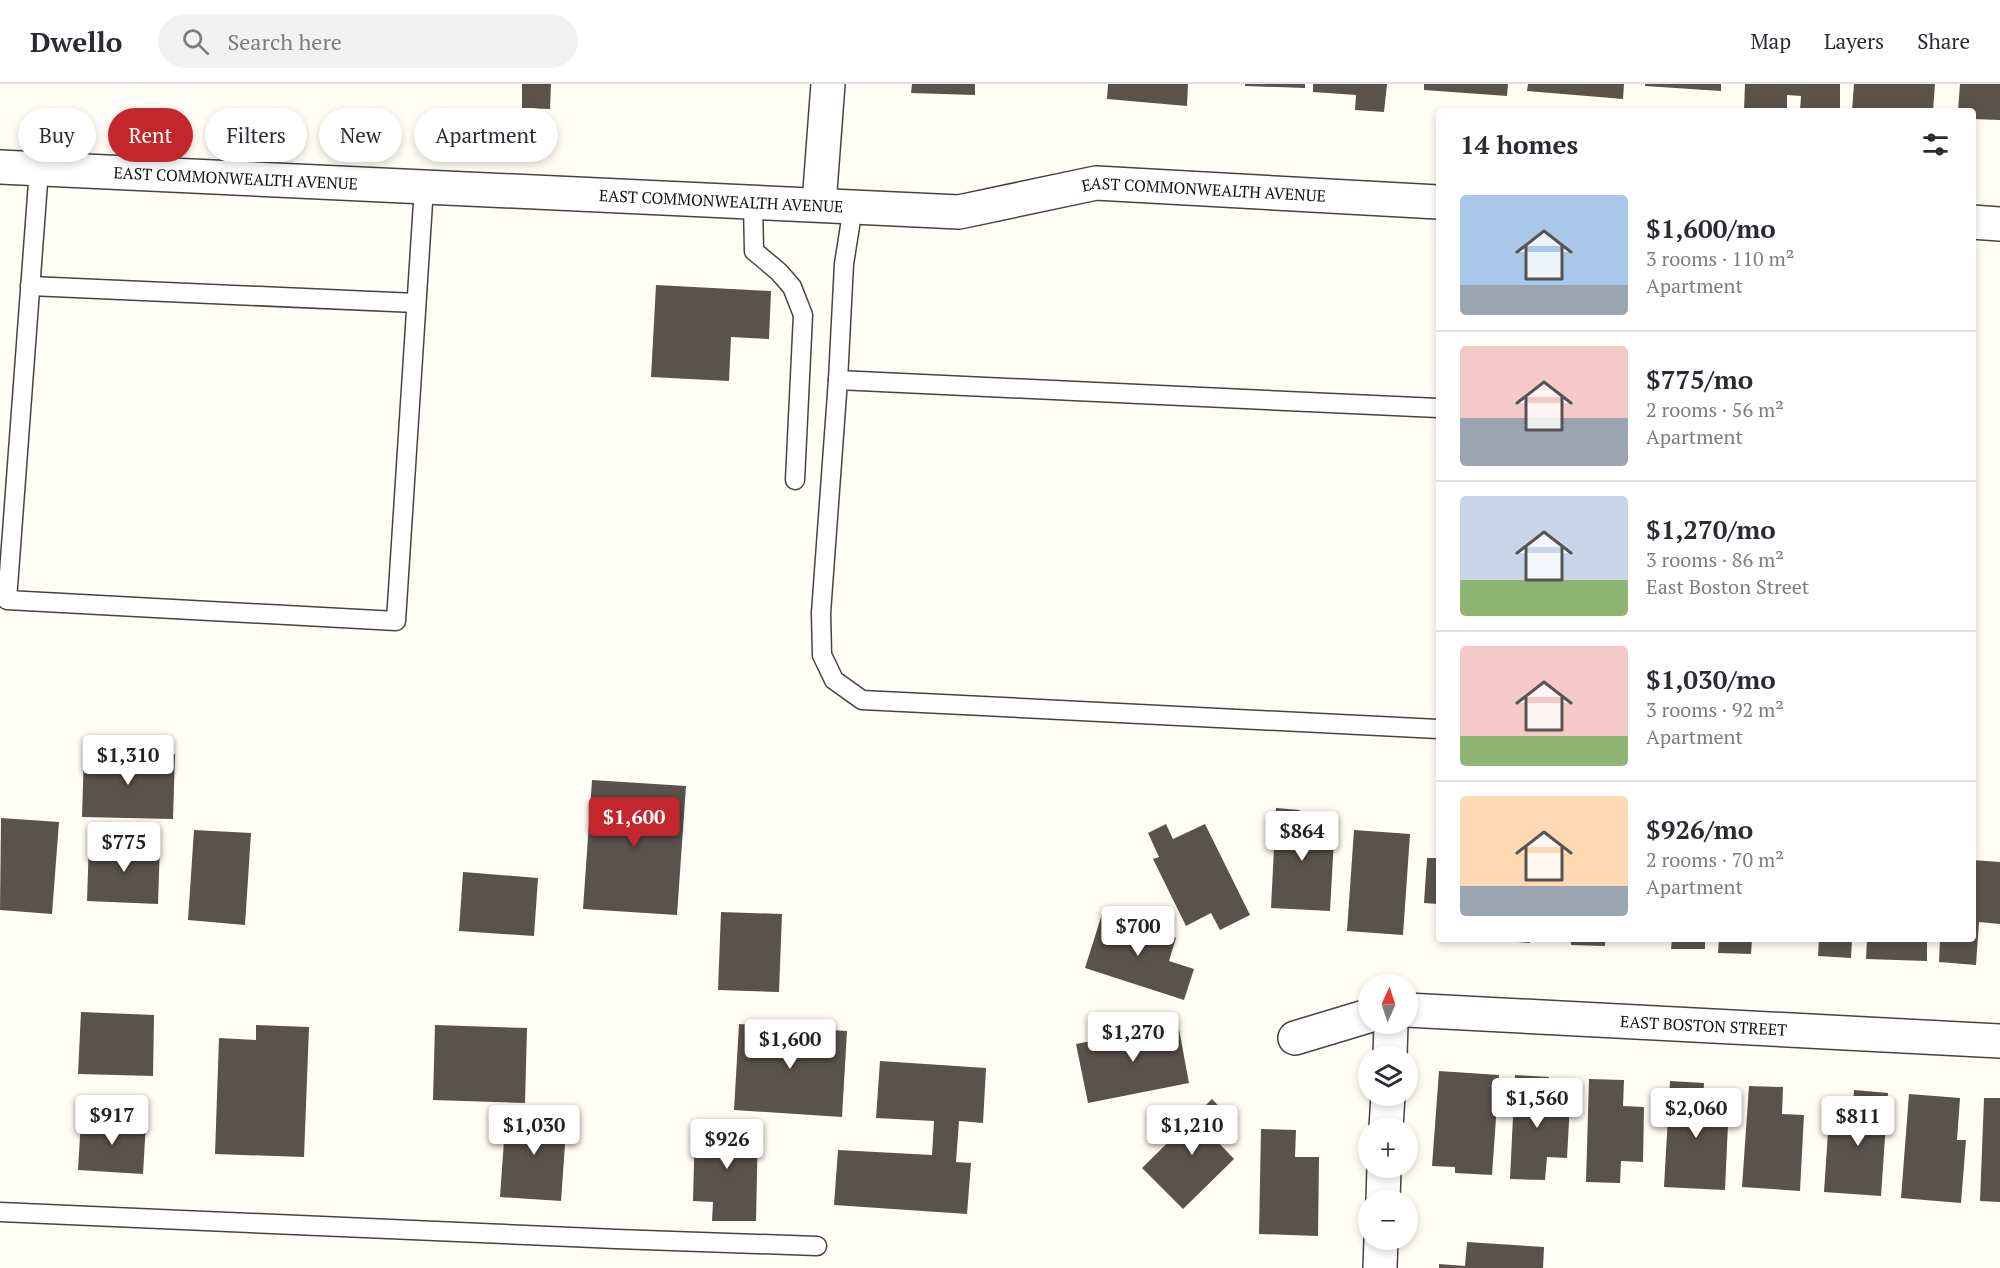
<!DOCTYPE html>
<html lang="en">
<head>
<meta charset="utf-8">
<style>
  :root { --surface:#fff; --page:#f2f2f3; --text:#2b2b33; --muted:#7c7c81; --line:#e1e1e2; --accent:#c4262e }
  body { margin:0; font-family:"PT Serif",serif; background:var(--page); color:var(--text); height:100vh; display:flex; flex-direction:column; font-size:22px; white-space:nowrap }
  * { box-sizing:border-box; margin:0 }
  p { font-size:20px; color:var(--muted) }
  .icon { flex:none; width:33px; height:33px; fill:none; stroke:currentColor; stroke-width:2; stroke-linecap:round; stroke-linejoin:round }
  .map { position:relative; flex:1; overflow:hidden }
  .side { position:absolute; left:1436px; top:24px; width:540px; height:834px; display:flex; flex-direction:column; background:var(--surface); border-radius:6px; box-shadow:0 3px 9px #0003 }
  .side>* { flex:none }
  .top-card { position:absolute; left:18px; top:24px; width:570px; height:54px; display:flex; gap:12px }
  .needle { width:39px; rotate:3deg }
  .fabs { position:absolute; left:1358px; top:890px; display:grid; gap:12px }
  .fabs a { display:grid; place-items:center; width:60px; height:60px; border-radius:50%; background:var(--surface); box-shadow:0 3px 9px #0003; font-size:30px }
  .price { position:absolute; translate:-50% -51px; padding:0 14px; border-radius:6px; background:#fff; color:#222; font-size:20px; line-height:39px; filter:drop-shadow(0 2px 3px #0008) }
  .price::after { content:''; position:absolute; left:50%; top:36px; width:18px; height:14px; margin-left:-9px; background:inherit; clip-path:polygon(0 0,100% 0,50% 100%) }
  .price.current { background:var(--accent); color:#fff }
  ul { padding:0; list-style:none }
  li { display:flex; align-items:center; gap:18px; height:150px; padding:0 24px }
  li+li { border-top:2px solid var(--line) }
  li span { display:grid; place-items:center; flex:none; width:168px; height:120px; border-radius:6px; color:#555 }
  li>.icon { margin-inline-start:auto }
  span .icon { width:72px; height:72px; fill:#fffc; stroke-width:1 }
  li b { font-size:26px }
  h2 { display:flex; justify-content:space-between; align-items:center; height:72px; padding:0 24px; font-size:26px }
  .tag { padding:0 21px; border-radius:27px; background:var(--surface); box-shadow:0 3px 9px #0003; font-size:21px; line-height:54px }
  .tag.current { background:var(--accent); color:#fff }
  header { display:flex; align-items:center; gap:36px; box-sizing:border-box; height:84px; padding:0 30px; background:var(--surface); border-bottom:2px solid var(--line) }
  header strong { font-size:28px }
  nav { display:flex; gap:33px; margin-inline-start:auto; font-size:21px }
  .search { width:420px; height:54px; background:var(--page); display:flex; align-items:center; gap:15px; box-sizing:border-box; padding:0 21px; border-radius:33px; color:var(--muted); font-size:22px }
  .map>svg:first-child { display:block }
  .building { fill:#5a524d }
  .lines { fill:none; stroke-linecap:round; stroke-linejoin:round }
  .lane-casing { stroke:#444; stroke-width:21 }
  .street-casing { stroke:#444; stroke-width:36 }
  .lane { stroke:#fff; stroke-width:18 }
  .street { stroke:#fff; stroke-width:33 }
  .labels { text-anchor:middle; stroke-width:6; stroke-linejoin:round; paint-order:stroke }
  .street-label { font-size:16px; fill:#111; stroke:#fff }
</style>
</head>
<body>
<header>
<strong>Dwello</strong>
<div class="search"><svg class="icon" aria-label="search" viewBox="0 0 24 24"><circle cx="10" cy="10" r="6"/><path d="M15 15l6 6"/></svg>Search here</div>
<nav><a>Map</a><a>Layers</a><a>Share</a></nav>
</header>
<div class="map">
<svg width="2000" height="1184" viewBox="0 0 2000 1184">
  <rect width="100%" height="100%" fill="#fffdf5"/>
  <g class="building">
    <polygon points="522,0 551,0 550,25 522,24"/>
    <polygon points="912,0 975,0 975,11 911,9"/>
    <polygon points="1108,0 1188,0 1187,22 1107,15"/>
    <polygon points="1245,0 1305,0 1305,4 1245,2"/>
    <polygon points="1313,0 1387,0 1384,28 1355,26 1356,11 1313,8"/>
    <polygon points="1424,0 1508,0 1507,12 1424,6"/>
    <polygon points="1528,0 1624,0 1623,15 1527,7"/>
    <polygon points="1645,0 1721,0 1721,7 1645,2"/>
    <polygon points="1745,0 1840,0 1840,27 1800,27 1801,12 1787,11 1787,27 1744,27"/>
    <polygon points="1854,0 1935,0 1933,27 1852,27"/>
    <polygon points="1960,0 2000,0 2000,36 1972,35 1972,27 1958,27"/>
    <polygon points="656,201 771,207 769,255 731,253 729,297 651,293"/>
    <polygon points="84,668 175,670 173,735 82,733"/>
    <polygon points="592,696 686,702 677,831 583,825"/>
    <polygon points="1276,724 1300,726 1299,735 1335,737 1330,827 1271,824"/>
    <polygon points="1,734 59,738 52,830 0,826"/>
    <polygon points="1166,740 1173,755 1205,740 1250,831 1220,846 1211,829 1186,842 1153,775 1159,773 1148,749"/>
    <polygon points="194,746 251,749 245,841 188,836"/>
    <polygon points="1354,746 1410,750 1403,851 1347,847"/>
    <polygon points="89,757 160,760 158,820 87,817"/>
    <polygon points="1427,774 1438,774 1438,820 1424,819"/>
    <polygon points="1972,776 2000,778 2000,840 1979,838 1976,881 1939,878 1940,855 1972,855"/>
    <polygon points="463,788 538,794 534,852 459,847"/>
    <polygon points="721,828 782,830 779,908 718,906"/>
    <polygon points="1102,830 1176,854 1169,877 1194,885 1184,916 1085,884"/>
    <polygon points="1506,855 1530,855 1530,859 1506,857"/>
    <polygon points="1571,855 1605,855 1605,862 1571,861"/>
    <polygon points="1672,855 1705,855 1705,865 1671,865"/>
    <polygon points="1719,855 1752,855 1751,870 1718,869"/>
    <polygon points="1819,855 1852,855 1851,874 1818,872"/>
    <polygon points="1867,855 1927,855 1927,877 1866,875"/>
    <polygon points="81,928 154,931 153,992 78,990"/>
    <polygon points="739,940 847,947 842,1033 734,1026"/>
    <polygon points="1178,940 1189,999 1088,1019 1076,960"/>
    <polygon points="256,941 309,943 304,1073 215,1070 219,954 256,956"/>
    <polygon points="435,941 527,944 525,1019 433,1016"/>
    <polygon points="880,977 986,984 983,1039 959,1037 956,1078 971,1079 967,1130 834,1121 838,1066 932,1071 934,1037 876,1034"/>
    <polygon points="1439,987 1499,991 1492,1091 1455,1089 1455,1083 1432,1082"/>
    <polygon points="1515,991 1549,993 1547,1018 1570,1019 1567,1074 1547,1073 1545,1096 1510,1095"/>
    <polygon points="1589,995 1624,996 1623,1022 1644,1023 1643,1078 1621,1077 1620,1099 1586,1098"/>
    <polygon points="1670,997 1704,999 1703,1017 1729,1018 1725,1106 1664,1103"/>
    <polygon points="1749,1002 1783,1003 1782,1030 1804,1031 1800,1107 1742,1103"/>
    <polygon points="1854,1006 1888,1009 1881,1112 1824,1108 1829,1033 1852,1034"/>
    <polygon points="1909,1010 1960,1014 1957,1056 1966,1056 1961,1119 1901,1114"/>
    <polygon points="1984,1014 2000,1014 2000,1118 1980,1117"/>
    <polygon points="1212,1015 1234,1038 1216,1056 1234,1075 1183,1125 1142,1084"/>
    <polygon points="506,1028 567,1032 561,1117 500,1113"/>
    <polygon points="81,1035 146,1039 143,1090 78,1086"/>
    <polygon points="695,1040 758,1041 756,1137 712,1137 713,1118 693,1117"/>
    <polygon points="1261,1045 1296,1046 1295,1073 1319,1073 1318,1152 1259,1150"/>
    <polygon points="1467,1158 1544,1163 1543,1184 1439,1184 1439,1180 1465,1182"/>
  </g>
  <g class="lines">
    <defs>
      <g id="lane">
        <polyline points="39,85 7,516 396,537 424,103"/>
        <polyline points="753,119 754,167 779,188 792,203 803,231 795,396"/>
        <polyline points="853,123 844,180 838,296 821,529 822,571 834,596 862,616 1438,645"/>
        <polyline points="30,202 416,219"/>
        <polyline points="838,296 1438,324"/>
        <polyline points="0,1128 616,1155 817,1162"/>
      </g>
      <g id="street">
        <path id="s1" d="M0,83L959,128L1096,99L1438,118"/>
        <polyline points="819,120 828,0"/>
        <polyline points="1972,138 2000,140"/>
        <path id="s2" d="M1407,926L2000,957"/>
        <polyline points="1295,954 1368,932"/>
        <polyline points="1390,972 1391,939"/>
        <polyline points="1386,1044 1388,1011"/>
        <polyline points="1383,1116 1384,1083"/>
        <polyline points="1380,1184 1381,1155"/>
      </g>
    </defs>
    <use href="#lane" class="lane-casing"/>
    <use href="#street" class="street-casing"/>
    <use href="#lane" class="lane"/>
    <use href="#street" class="street"/>
  </g>
  <g class="labels">
    <g class="street-label">
      <text dy="6" stroke="none"><textPath href="#s1" startOffset="236">EAST COMMONWEALTH AVENUE</textPath></text>
      <text dy="6" stroke="none"><textPath href="#s1" startOffset="1208">EAST COMMONWEALTH AVENUE</textPath></text>
      <text dy="6" stroke="none"><textPath href="#s1" startOffset="722">EAST COMMONWEALTH AVENUE</textPath></text>
      <text dy="6" stroke="none"><textPath href="#s2" startOffset="297">EAST BOSTON STREET</textPath></text>
    </g>
  </g>
</svg>
<div class="fabs">
<a><svg class="needle" viewBox="-14 -14 28 28"><path d="M0-13l5 13h-10z" fill="#e53935"/><path d="M0 13l5-13h-10z" fill="#7c7c81"/></svg></a>
<a><svg class="icon" aria-label="layers" viewBox="0 0 24 24"><path d="M12 4l9 5-9 5-9-5zM3 14l9 5 9-5"/></svg></a>
<a>+</a>
<a>−</a>
</div>
<b class="price" style="left:128px;top:702px">$1,310</b>
<b class="price current" style="left:634px;top:764px">$1,600</b>
<b class="price" style="left:1302px;top:778px">$864</b>
<b class="price" style="left:124px;top:789px">$775</b>
<b class="price" style="left:1138px;top:873px">$700</b>
<b class="price" style="left:1133px;top:979px">$1,270</b>
<b class="price" style="left:790px;top:986px">$1,600</b>
<b class="price" style="left:1537px;top:1045px">$1,560</b>
<b class="price" style="left:1696px;top:1055px">$2,060</b>
<b class="price" style="left:112px;top:1062px">$917</b>
<b class="price" style="left:1858px;top:1063px">$811</b>
<b class="price" style="left:534px;top:1072px">$1,030</b>
<b class="price" style="left:1192px;top:1072px">$1,210</b>
<b class="price" style="left:727px;top:1086px">$926</b>
<div class="top-card">
<a class="tag">Buy</a>
<a class="tag current">Rent</a>
<a class="tag">Filters</a>
<a class="tag">New</a>
<a class="tag">Apartment</a>
</div>
<section class="side">
<h2>14 homes<svg class="icon" aria-label="filters" viewBox="0 0 24 24"><path d="M4 7h16M4 17h16"/><circle cx="9" cy="7" r="2"/><circle cx="15" cy="17" r="2"/></svg></h2>
<ul>
<li><span style="background:linear-gradient(#a9c7e8 75%,#9aa5b1 0)"><svg class="icon" aria-label="home" viewBox="0 0 24 24"><path d="M3 11l9-7 9 7M6 9v11h12V9"/></svg></span><div><b>$1,600/mo</b><p>3 rooms · 110 m²</p><p>Apartment</p></div></li>
<li><span style="background:linear-gradient(#f6c9c9 60%,#9aa5b1 0)"><svg class="icon" aria-label="home" viewBox="0 0 24 24"><path d="M3 11l9-7 9 7M6 9v11h12V9"/></svg></span><div><b>$775/mo</b><p>2 rooms · 56 m²</p><p>Apartment</p></div></li>
<li><span style="background:linear-gradient(#c9d6e8 70%,#8fb573 0)"><svg class="icon" aria-label="home" viewBox="0 0 24 24"><path d="M3 11l9-7 9 7M6 9v11h12V9"/></svg></span><div><b>$1,270/mo</b><p>3 rooms · 86 m²</p><p>East Boston Street</p></div></li>
<li><span style="background:linear-gradient(#f6c9c9 75%,#8fb573 0)"><svg class="icon" aria-label="home" viewBox="0 0 24 24"><path d="M3 11l9-7 9 7M6 9v11h12V9"/></svg></span><div><b>$1,030/mo</b><p>3 rooms · 92 m²</p><p>Apartment</p></div></li>
<li><span style="background:linear-gradient(#ffd9b3 75%,#9aa5b1 0)"><svg class="icon" aria-label="home" viewBox="0 0 24 24"><path d="M3 11l9-7 9 7M6 9v11h12V9"/></svg></span><div><b>$926/mo</b><p>2 rooms · 70 m²</p><p>Apartment</p></div></li>
</ul>
</section>
</div>
</body>
</html>
